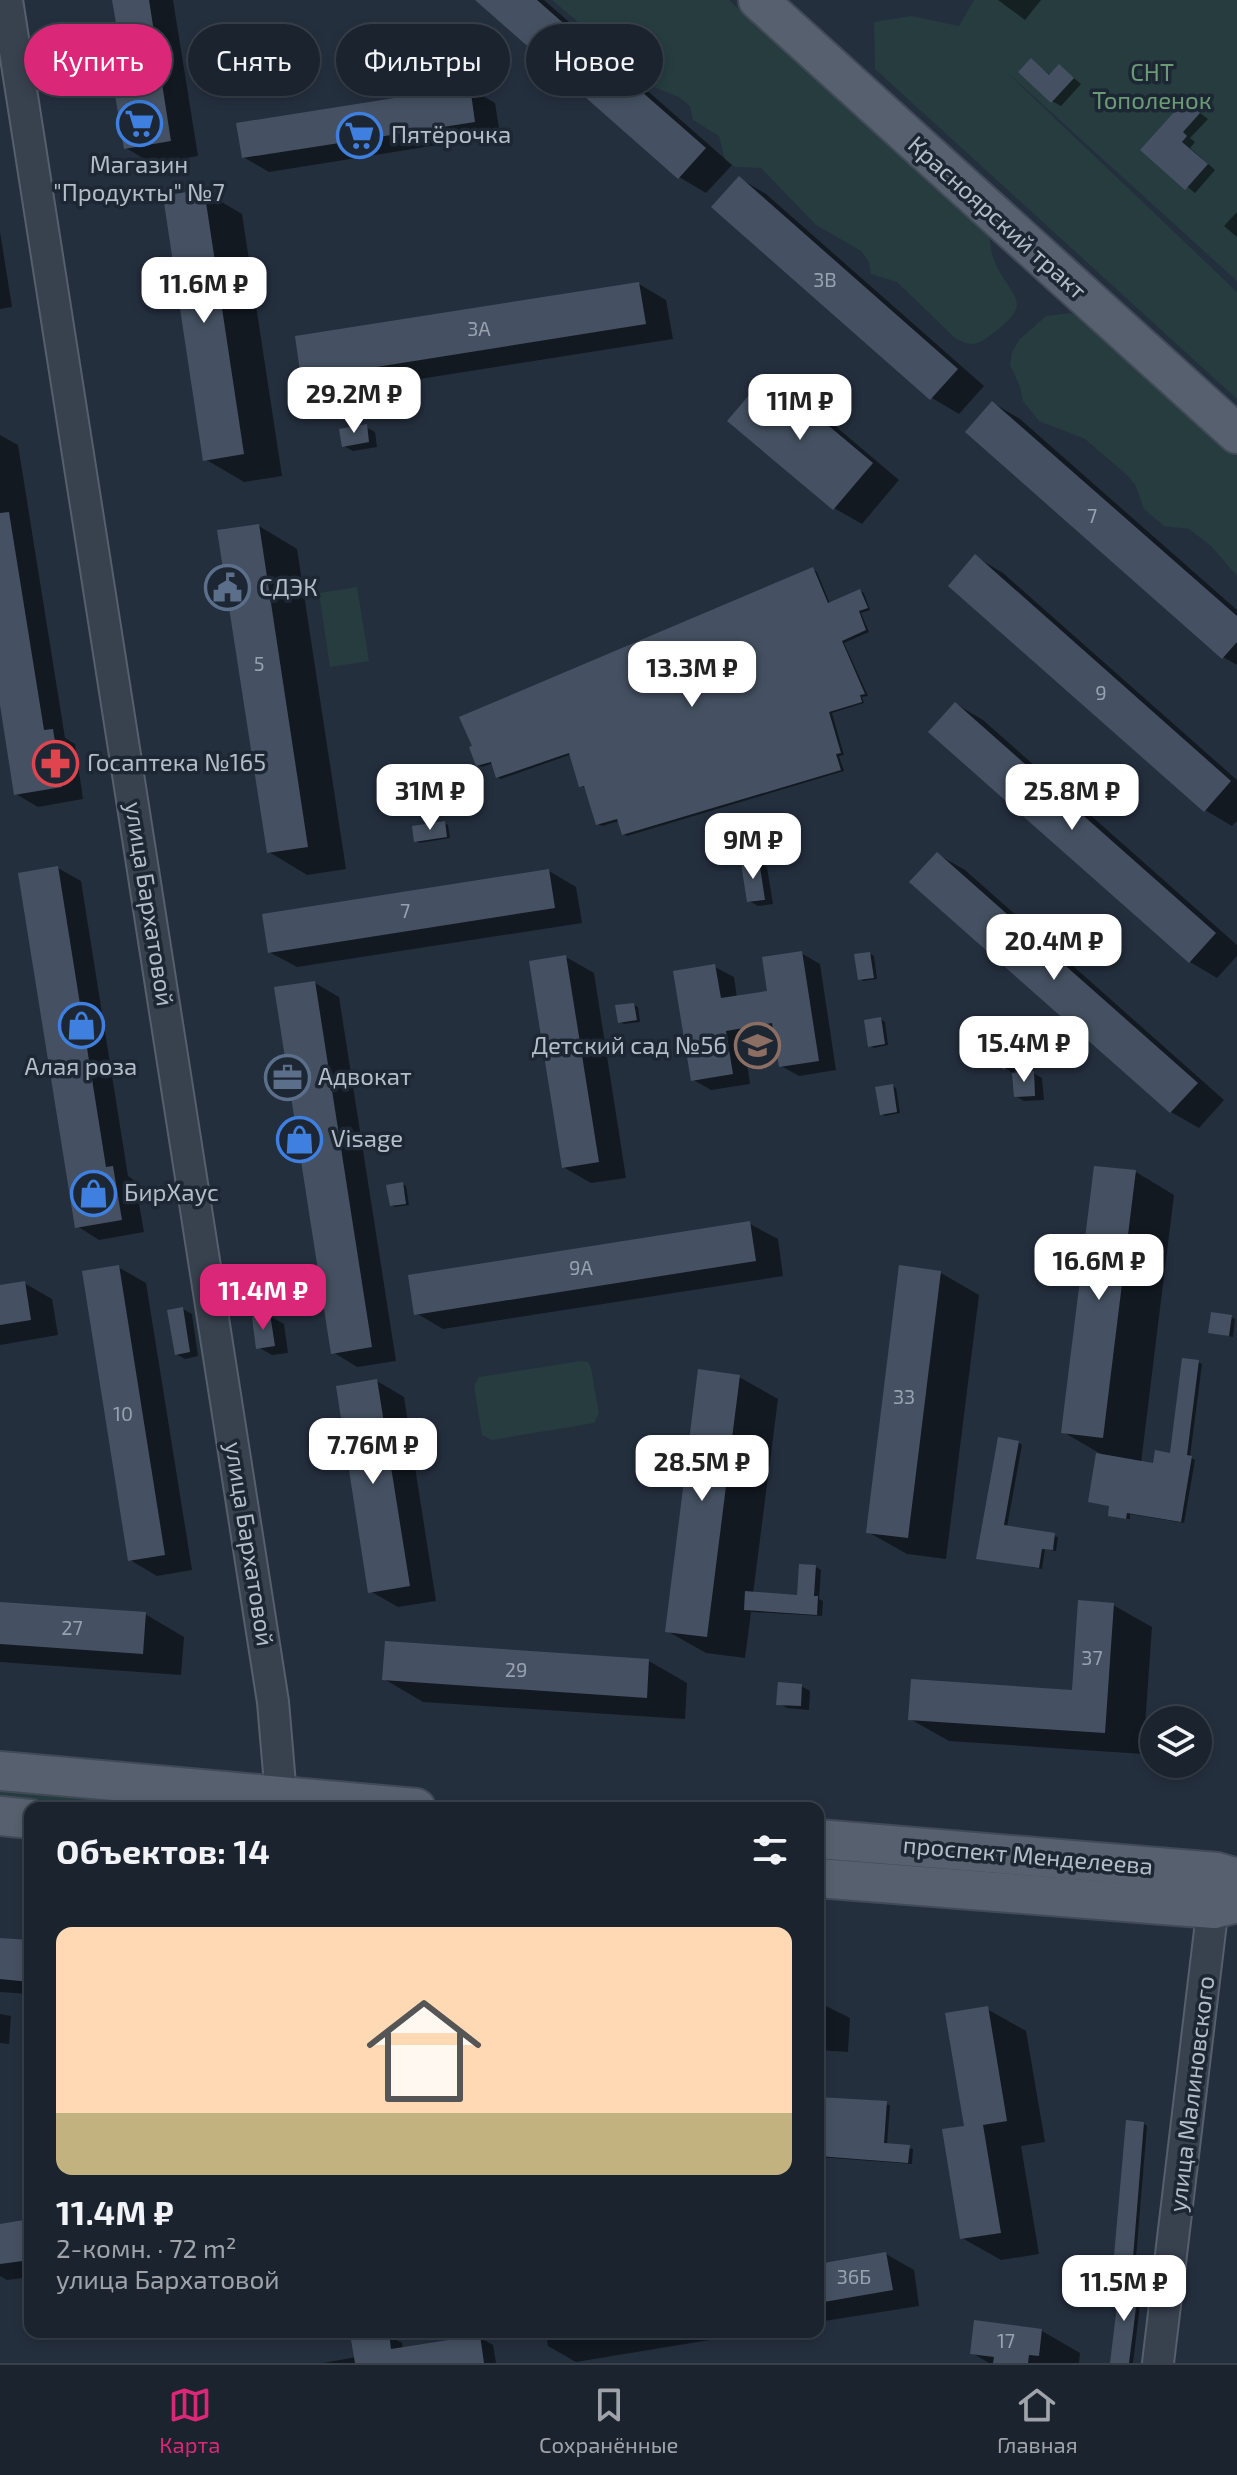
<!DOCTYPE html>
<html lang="ru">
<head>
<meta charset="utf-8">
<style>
  :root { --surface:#1b232e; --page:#282f3a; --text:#f1f3f6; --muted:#a0a4aa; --line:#39404a; --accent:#db2777 }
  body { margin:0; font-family:"Exo 2",sans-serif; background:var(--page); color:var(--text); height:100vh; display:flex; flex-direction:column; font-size:30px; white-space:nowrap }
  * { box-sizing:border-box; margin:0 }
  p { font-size:26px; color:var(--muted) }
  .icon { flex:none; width:44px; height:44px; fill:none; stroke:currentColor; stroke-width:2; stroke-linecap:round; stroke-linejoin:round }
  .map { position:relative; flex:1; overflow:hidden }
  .side { position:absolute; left:24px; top:1802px; width:800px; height:536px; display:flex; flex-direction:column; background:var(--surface); border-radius:16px; box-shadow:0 4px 12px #0003,0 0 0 2px var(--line) }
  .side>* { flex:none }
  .banner { position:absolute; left:24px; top:24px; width:800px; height:72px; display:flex; gap:16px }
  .buttons { position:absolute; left:1140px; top:1706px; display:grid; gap:16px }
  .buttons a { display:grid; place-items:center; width:72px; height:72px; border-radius:50%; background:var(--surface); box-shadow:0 4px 12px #0003,0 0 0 2px var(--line); font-size:40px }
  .price { position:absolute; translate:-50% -68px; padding:0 18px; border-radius:16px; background:#fff; color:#222; font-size:26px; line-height:52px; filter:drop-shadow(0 2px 4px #0008) }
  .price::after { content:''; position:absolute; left:50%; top:48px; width:24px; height:18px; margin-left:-12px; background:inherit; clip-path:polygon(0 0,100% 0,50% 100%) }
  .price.on { background:var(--accent); color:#fff }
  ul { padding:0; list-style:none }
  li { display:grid; align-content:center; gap:16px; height:424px; padding:0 32px }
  li span { display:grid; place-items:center; height:248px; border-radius:16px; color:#555 }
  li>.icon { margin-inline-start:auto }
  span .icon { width:144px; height:144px; fill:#fffc; stroke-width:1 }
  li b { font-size:34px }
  h2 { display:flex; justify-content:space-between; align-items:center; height:96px; padding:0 32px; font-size:34px }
  .chip { padding:0 28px; border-radius:36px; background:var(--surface); box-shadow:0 4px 12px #0003,0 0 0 2px var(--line); font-size:28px; line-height:72px }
  .chip.on { background:var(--accent); color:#fff }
  .tab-bar { display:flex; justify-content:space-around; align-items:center; height:112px; border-top:2px solid var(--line); background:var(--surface); font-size:22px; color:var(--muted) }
  .tab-bar a { display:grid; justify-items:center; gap:4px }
  .tab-bar .on { color:var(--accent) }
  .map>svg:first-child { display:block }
  .green { fill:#263c3f }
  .shadow { fill:#0007 }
  .building { fill:#455162 }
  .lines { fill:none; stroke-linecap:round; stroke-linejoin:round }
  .minor-casing { stroke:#565f6c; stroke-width:34 }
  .major-casing { stroke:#414a57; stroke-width:42 }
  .minor { stroke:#38414e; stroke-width:30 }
  .major { stroke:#56606e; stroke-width:38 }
  .labels { text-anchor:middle; stroke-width:7; stroke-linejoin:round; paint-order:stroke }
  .number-label { font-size:20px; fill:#98a1af }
  .park-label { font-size:24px; fill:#6b9a76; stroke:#1d2633 }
  .poi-label { font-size:24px; fill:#b4bcc9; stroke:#1d2633; text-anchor:start }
  .street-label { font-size:24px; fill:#b4bcc9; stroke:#1d2633 }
</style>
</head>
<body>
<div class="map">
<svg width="1237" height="2363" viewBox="0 0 1237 2363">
  <rect width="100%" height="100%" fill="#242f3e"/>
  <g class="green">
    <path d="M552,0H729L989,232C990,240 990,249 993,257C1009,300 1040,300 988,337C976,346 968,346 955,338L897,282L871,274L869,262L861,251L816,225L761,168L735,167L725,160L719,136L693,120L690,106L679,97L656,88Z"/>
    <polygon points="974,0 1237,0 1237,281 998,64 1237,292 1237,399 875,69 874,22 911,16 959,26"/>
    <polygon points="1070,313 1081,317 1237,456 1237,576 1211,546 1189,529 1164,526 1144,509 1136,486 1127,475 1085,439 1039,421 1023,401 1020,387 1010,365 1012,352 1019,340 1046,316"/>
    <polygon points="357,587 369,661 330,667 319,593"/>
    <polygon points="581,1361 588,1362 591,1368 599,1414 594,1423 492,1440 482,1435 474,1386 479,1377"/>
    <polygon points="0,1786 252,1808 149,1808 0,1797"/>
  </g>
  <g class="shadow">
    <polygon points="114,0 173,0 198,156 153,164 126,148 130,95"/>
    <polygon points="478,0 544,0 732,165 706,193 679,177"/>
    <polygon points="998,0 1041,0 1025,20"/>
    <polygon points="295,38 303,43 307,64 288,67 279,62"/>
    <polygon points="244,50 247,53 250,68 234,70 230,68"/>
    <polygon points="1032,61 1051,76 1059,66 1081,84 1061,106 1052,101"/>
    <polygon points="469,88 495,103 500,135 269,172 243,157"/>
    <polygon points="1186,103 1208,119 1190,138 1195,142 1190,148 1215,170 1195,193 1143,150"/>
    <polygon points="739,178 766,194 984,386 959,414 932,398 714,207"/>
    <polygon points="203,191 242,214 282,476 244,482 205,459"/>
    <polygon points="1237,212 1237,237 1224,226"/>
    <polygon points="0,232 12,307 0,309"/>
    <polygon points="639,284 666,300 673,339 331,393 303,377"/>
    <polygon points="768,376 795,392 899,480 862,524 834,508"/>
    <polygon points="993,403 1020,419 1237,610 1237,665 1223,657"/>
    <polygon points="366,427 375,432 377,447 353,451 344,446"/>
    <polygon points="0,435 18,445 65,738 75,744 83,799 38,807 16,794 0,692"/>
    <polygon points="259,526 297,549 346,869 307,875 269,852"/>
    <polygon points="976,557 1003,573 1237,780 1237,821 1232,826 1205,810"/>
    <polygon points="813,569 817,572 830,604 860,591 864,593 870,610 861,613 869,632 844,643 868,696 862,697 864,703 832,713 844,755 839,756 844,771 627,836 623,834 619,821 602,826 598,824 585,788 581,786 572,754 501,779 497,777 493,763 482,767 478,765"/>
    <polygon points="956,704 983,720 1237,945 1237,956 1217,978 1190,962"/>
    <polygon points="444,823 448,825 450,838 420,843 416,841"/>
    <polygon points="937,854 965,870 1224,1100 1199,1128 1171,1112 912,882"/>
    <polygon points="758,862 767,867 773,904 758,906 749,901"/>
    <polygon points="58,868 81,881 128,1176 135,1181 144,1232 99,1240 77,1226"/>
    <polygon points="549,871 576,887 582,923 297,967 269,952"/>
    <polygon points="801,953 820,964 836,1070 799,1076 781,1066 776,1035 744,1041 750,1084 711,1090 692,1079 715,967 734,977 737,998 770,993"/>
    <polygon points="870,954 874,956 877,979 863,981 860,979"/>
    <polygon points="566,957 594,973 626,1178 591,1183 563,1167"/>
    <polygon points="315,983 339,997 396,1361 357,1367 333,1352"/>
    <polygon points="634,1005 638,1007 640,1022 624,1024 620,1022"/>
    <polygon points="881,1019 885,1022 888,1045 874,1048 870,1046"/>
    <polygon points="983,1028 1024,1060 1013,1073 1005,1068"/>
    <polygon points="1033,1073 1042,1078 1044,1100 1024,1101 1015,1096"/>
    <polygon points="892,1086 896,1088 900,1113 885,1116 882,1114"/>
    <polygon points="1136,1172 1174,1195 1141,1463 1155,1465 1172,1455 1198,1362 1202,1364 1190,1457 1195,1460 1184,1523 1130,1514 1130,1519 1113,1517 1106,1457 1063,1432"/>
    <polygon points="402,1184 406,1186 409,1205 395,1207 391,1205"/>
    <polygon points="750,1224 778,1239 783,1276 443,1329 416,1313"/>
    <polygon points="118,1267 146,1283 192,1570 157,1576 130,1560"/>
    <polygon points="941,1273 979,1295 946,1559 907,1554 868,1532"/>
    <polygon points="24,1283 52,1299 58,1335 0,1345 0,1287"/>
    <polygon points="183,1309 192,1314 198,1356 185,1359 176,1354"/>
    <polygon points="270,1316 284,1324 288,1353 272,1355 258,1347"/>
    <polygon points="1231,1317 1235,1319 1233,1337 1210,1332"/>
    <polygon points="739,1377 778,1399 753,1594 798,1597 801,1566 816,1567 821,1570 819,1599 823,1601 822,1616 751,1612 745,1658 706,1653 667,1631"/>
    <polygon points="377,1381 404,1397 436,1601 398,1607 370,1591"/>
    <polygon points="1018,1442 1022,1445 1007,1527 1058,1537 1056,1551 1045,1549 1042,1569 979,1558"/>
    <polygon points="0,1604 145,1614 184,1637 181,1675 0,1662"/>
    <polygon points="1113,1605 1152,1627 1143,1754 949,1741 910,1719 1074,1692"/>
    <polygon points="649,1661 687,1683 685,1719 423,1702 384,1679"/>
    <polygon points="801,1686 810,1691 809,1710 787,1708 778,1703"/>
    <polygon points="0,1940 30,1943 30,1994 0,1992"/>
    <polygon points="818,2002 850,2018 848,2052 818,2050"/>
    <polygon points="987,2009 1026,2031 1045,2142 1021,2146 1039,2254 1001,2260 962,2238 966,2127"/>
    <polygon points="0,2014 11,2016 9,2044 0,2043"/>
    <polygon points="818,2099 890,2105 887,2145 913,2149 912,2164 818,2157"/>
    <polygon points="1144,2124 1147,2126 1136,2258 1120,2257 1116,2255"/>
    <polygon points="30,2221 30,2277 7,2280 0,2276 0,2226"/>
    <polygon points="886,2254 914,2270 919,2306 818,2322 818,2266"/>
    <polygon points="1138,2285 1142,2288 1133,2363 1112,2363"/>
    <polygon points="1042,2331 1080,2353 1079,2363 989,2363 972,2353"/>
    <polygon points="546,2332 758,2332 576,2362 548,2346"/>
    <polygon points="388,2335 402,2343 403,2349 479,2337 493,2345 496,2363 323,2363 356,2357"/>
  </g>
  <g class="building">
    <polygon points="112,0 149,0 171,141 124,149 115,95 128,93"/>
    <polygon points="475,0 537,0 706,148 678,179"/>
    <polygon points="295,36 299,60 277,63 273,39"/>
    <polygon points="244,48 247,66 228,69 225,51"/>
    <polygon points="1031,58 1049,75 1059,64 1074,78 1051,103 1018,72"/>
    <polygon points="470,86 475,122 242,158 236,123"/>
    <polygon points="1185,100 1200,113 1183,132 1187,136 1182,142 1208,164 1185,190 1140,150"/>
    <polygon points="739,176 958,369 930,400 711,207"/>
    <polygon points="204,189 244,454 203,461 163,196"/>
    <polygon points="639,282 646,324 301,379 295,336"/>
    <polygon points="767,374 873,463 833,510 727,421"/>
    <polygon points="992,401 1237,616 1237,642 1222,659 965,432"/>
    <polygon points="367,424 369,442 342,447 339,429"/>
    <polygon points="9,512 44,730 53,729 62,787 14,795 0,705 0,513"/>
    <polygon points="259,524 308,847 267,853 217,530"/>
    <polygon points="975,554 1231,781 1204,812 948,586"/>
    <polygon points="813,567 828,603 860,589 868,608 859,611 866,630 842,641 865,694 860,695 862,702 829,712 841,753 836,754 841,770 622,835 617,819 596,825 584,786 579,787 569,753 496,778 491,762 476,766 469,747 472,746 459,717"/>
    <polygon points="955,702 1216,933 1189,963 928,732"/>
    <polygon points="445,821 447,837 414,842 412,826"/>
    <polygon points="937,852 1198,1083 1170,1113 909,882"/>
    <polygon points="759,860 765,900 747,902 741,863"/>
    <polygon points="58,866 106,1167 113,1166 122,1220 75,1228 18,873"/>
    <polygon points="549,869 555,908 268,953 262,914"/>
    <polygon points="802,951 819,1061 779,1067 772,1023 726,1031 733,1074 691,1081 673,971 715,964 721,998 767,991 762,957"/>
    <polygon points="870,952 874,978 858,980 854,954"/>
    <polygon points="566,955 599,1162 562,1168 529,961"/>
    <polygon points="315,981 372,1347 331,1354 274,987"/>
    <polygon points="634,1003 637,1020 618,1023 615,1005"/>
    <polygon points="881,1017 885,1044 868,1047 864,1020"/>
    <polygon points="983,1026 1017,1054 1004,1070 970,1041"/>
    <polygon points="1034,1071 1035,1096 1014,1097 1012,1073"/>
    <polygon points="893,1084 897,1112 880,1115 875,1087"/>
    <polygon points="1094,1166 1136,1170 1103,1438 1061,1433"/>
    <polygon points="403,1182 406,1204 390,1206 386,1185"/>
    <polygon points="750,1221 756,1261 414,1315 408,1275"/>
    <polygon points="119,1265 165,1555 128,1561 82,1271"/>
    <polygon points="899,1265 941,1271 908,1538 866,1533"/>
    <polygon points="25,1281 31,1320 0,1325 0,1285"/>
    <polygon points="183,1307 190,1352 175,1355 167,1310"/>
    <polygon points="1211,1312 1232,1315 1229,1336 1208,1333"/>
    <polygon points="270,1314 275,1346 256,1349 252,1317"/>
    <polygon points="1182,1358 1199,1360 1187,1455 1192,1456 1181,1522 1127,1513 1126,1519 1108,1516 1109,1506 1088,1502 1096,1453 1153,1463 1155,1450 1170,1453"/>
    <polygon points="698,1369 740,1375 707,1637 665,1632"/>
    <polygon points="377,1379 410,1586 368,1593 336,1386"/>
    <polygon points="998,1437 1019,1441 1004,1525 1055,1533 1053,1550 1042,1549 1039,1568 976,1559"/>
    <polygon points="799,1564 816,1565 814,1596 818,1596 817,1615 744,1610 745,1591 797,1595"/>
    <polygon points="1078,1600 1114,1603 1105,1733 908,1720 911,1679 1072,1690"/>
    <polygon points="0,1602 146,1612 143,1654 0,1644"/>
    <polygon points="385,1641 649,1659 647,1698 382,1680"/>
    <polygon points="778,1682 802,1684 801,1706 776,1705"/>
    <polygon points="0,1938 30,1940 30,1982 0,1979"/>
    <polygon points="988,2006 1007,2121 983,2125 1001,2233 960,2239 942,2129 964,2126 945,2013"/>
    <polygon points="818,2097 887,2101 884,2143 910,2145 908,2163 818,2156"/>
    <polygon points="1126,2120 1144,2122 1133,2258 1114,2256"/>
    <polygon points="30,2219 30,2260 0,2264 0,2224"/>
    <polygon points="886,2252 893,2290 818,2303 818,2264"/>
    <polygon points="1120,2281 1139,2284 1129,2363 1110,2363"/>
    <polygon points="974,2320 1042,2329 1039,2356 1029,2355 1028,2363 993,2363 994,2357 970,2354"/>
    <polygon points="389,2333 391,2349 480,2335 484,2363 355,2363 351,2340"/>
  </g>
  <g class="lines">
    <defs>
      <g id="minor">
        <polyline points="7,0 273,1702 282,1808"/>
        <polyline points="1158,2363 1215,1889"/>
      </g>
      <g id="major">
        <polyline points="758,0 1237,434"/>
        <polyline points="0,1771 416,1808"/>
        <polyline points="0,1816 30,1819"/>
        <polyline points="818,1839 1217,1872 1237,1878"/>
        <polyline points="818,1878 1214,1909 1237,1903"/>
      </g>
    </defs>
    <use href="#minor" class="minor-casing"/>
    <use href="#major" class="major-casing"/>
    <use href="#minor" class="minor"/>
    <use href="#major" class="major"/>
  </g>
  <defs>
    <symbol id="supermarket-ring" viewBox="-11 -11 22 22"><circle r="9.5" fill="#1d2633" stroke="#3f7fe0" stroke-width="1.5"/><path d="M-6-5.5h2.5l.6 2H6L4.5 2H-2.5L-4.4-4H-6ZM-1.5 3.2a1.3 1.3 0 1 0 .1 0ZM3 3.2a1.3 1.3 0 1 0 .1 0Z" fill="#3f7fe0"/></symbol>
    <symbol id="civic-ring" viewBox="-11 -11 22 22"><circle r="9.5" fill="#1d2633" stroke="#5c6f8a" stroke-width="1.5"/><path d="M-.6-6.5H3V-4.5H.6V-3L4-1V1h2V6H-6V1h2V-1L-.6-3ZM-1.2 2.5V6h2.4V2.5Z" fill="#5c6f8a"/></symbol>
    <symbol id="pharmacy-ring" viewBox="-11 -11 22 22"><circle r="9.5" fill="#1d2633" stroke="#e0444e" stroke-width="1.5"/><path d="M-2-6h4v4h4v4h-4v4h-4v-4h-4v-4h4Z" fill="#e0444e"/></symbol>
    <symbol id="shop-ring" viewBox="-11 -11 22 22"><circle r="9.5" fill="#1d2633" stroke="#3f7fe0" stroke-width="1.5"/><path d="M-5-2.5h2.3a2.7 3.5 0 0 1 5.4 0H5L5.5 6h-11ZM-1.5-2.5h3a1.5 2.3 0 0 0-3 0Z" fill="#3f7fe0"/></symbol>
    <symbol id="school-ring" viewBox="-11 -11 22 22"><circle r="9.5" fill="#1d2633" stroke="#8d6e63" stroke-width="1.5"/><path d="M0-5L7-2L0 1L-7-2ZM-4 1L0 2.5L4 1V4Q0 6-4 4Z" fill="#8d6e63"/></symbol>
    <symbol id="office-ring" viewBox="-11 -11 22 22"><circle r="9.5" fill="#1d2633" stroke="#5c6f8a" stroke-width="1.5"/><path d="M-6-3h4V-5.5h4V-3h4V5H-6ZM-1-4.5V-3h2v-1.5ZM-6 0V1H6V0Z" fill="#5c6f8a"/></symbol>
  </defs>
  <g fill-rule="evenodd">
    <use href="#supermarket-ring" x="114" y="98" width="51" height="51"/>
    <use href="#supermarket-ring" x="334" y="110" width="51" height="51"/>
    <use href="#civic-ring" x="202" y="562" width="51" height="51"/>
    <use href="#pharmacy-ring" x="30" y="738" width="51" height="51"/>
    <use href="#shop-ring" x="56" y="1000" width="51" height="51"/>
    <use href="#school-ring" x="732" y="1020" width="51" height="51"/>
    <use href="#office-ring" x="262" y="1052" width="51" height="51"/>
    <use href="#shop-ring" x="274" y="1114" width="51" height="51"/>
    <use href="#shop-ring" x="68" y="1168" width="51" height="51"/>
  </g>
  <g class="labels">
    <g class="number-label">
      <text x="825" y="287">3В</text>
      <text x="479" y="336">3А</text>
      <text x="1092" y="523">7</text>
      <text x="259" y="671">5</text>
      <text x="1101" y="700">9</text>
      <text x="405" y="918">7</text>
      <text x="581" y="1275">9А</text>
      <text x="904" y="1404">33</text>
      <text x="123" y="1421">10</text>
      <text x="72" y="1635">27</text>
      <text x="1092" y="1665">37</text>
      <text x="516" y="1677">29</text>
      <text x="854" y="2284">36Б</text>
      <text x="1006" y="2348">17</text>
    </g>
    <g class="park-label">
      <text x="1152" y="81">СНТ<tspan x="1152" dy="28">Тополенок</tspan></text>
    </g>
    <g class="poi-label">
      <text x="391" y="143">Пятёрочка</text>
      <text x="139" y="173" text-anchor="middle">Магазин<tspan x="139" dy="28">"Продукты" №7</tspan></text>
      <text x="259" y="596">СДЭК</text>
      <text x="87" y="771">Госаптека №165</text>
      <text x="727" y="1054" text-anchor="end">Детский сад №56</text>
      <text x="81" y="1075" text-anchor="middle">Алая роза</text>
      <text x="318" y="1085">Адвокат</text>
      <text x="331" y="1147">Visage</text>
      <text x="124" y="1201">БирХаус</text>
    </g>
    <g class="street-label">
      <text transform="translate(997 218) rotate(42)" y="8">Красноярский тракт</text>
      <text transform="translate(149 904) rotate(81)" y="8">улица Бархатовой</text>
      <text transform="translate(249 1544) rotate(81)" y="8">улица Бархатовой</text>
      <text transform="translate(1028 1856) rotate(5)" y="8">проспект Менделеева</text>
      <text transform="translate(1192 2094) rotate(-83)" y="8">улица Малиновского</text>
    </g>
  </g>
</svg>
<div class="buttons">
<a><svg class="icon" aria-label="layers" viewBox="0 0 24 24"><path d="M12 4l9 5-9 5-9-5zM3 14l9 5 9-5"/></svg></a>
</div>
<b class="price" style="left:204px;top:325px">11.6M ₽</b>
<b class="price" style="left:354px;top:435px">29.2M ₽</b>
<b class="price" style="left:800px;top:442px">11M ₽</b>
<b class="price" style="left:692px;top:709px">13.3M ₽</b>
<b class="price" style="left:430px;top:832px">31M ₽</b>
<b class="price" style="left:1072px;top:832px">25.8M ₽</b>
<b class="price" style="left:753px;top:881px">9M ₽</b>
<b class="price" style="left:1054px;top:982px">20.4M ₽</b>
<b class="price" style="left:1024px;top:1084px">15.4M ₽</b>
<b class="price" style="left:1099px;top:1302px">16.6M ₽</b>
<b class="price on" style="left:263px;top:1332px">11.4M ₽</b>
<b class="price" style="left:373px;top:1486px">7.76M ₽</b>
<b class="price" style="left:702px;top:1503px">28.5M ₽</b>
<b class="price" style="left:1124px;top:2323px">11.5M ₽</b>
<div class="banner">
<a class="chip on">Купить</a>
<a class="chip">Снять</a>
<a class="chip">Фильтры</a>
<a class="chip">Новое</a>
</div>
<section class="side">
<h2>Объектов: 14<svg class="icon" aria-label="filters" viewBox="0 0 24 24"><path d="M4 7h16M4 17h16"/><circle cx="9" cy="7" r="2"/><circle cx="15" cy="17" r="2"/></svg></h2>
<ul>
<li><span style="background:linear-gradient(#ffd9b3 75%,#c2b280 0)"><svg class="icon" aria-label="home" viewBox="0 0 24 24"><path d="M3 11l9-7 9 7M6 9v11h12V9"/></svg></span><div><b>11.4M ₽</b><p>2-комн. · 72 m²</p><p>улица Бархатовой</p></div></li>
</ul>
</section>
</div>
<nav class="tab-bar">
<a class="on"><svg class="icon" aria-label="map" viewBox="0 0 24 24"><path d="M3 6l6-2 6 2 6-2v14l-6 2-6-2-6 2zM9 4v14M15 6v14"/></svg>Карта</a>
<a><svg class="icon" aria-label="saved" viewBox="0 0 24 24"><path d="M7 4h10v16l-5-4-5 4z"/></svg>Сохранённые</a>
<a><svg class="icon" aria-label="home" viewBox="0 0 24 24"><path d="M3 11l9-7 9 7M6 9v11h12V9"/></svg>Главная</a>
</nav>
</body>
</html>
